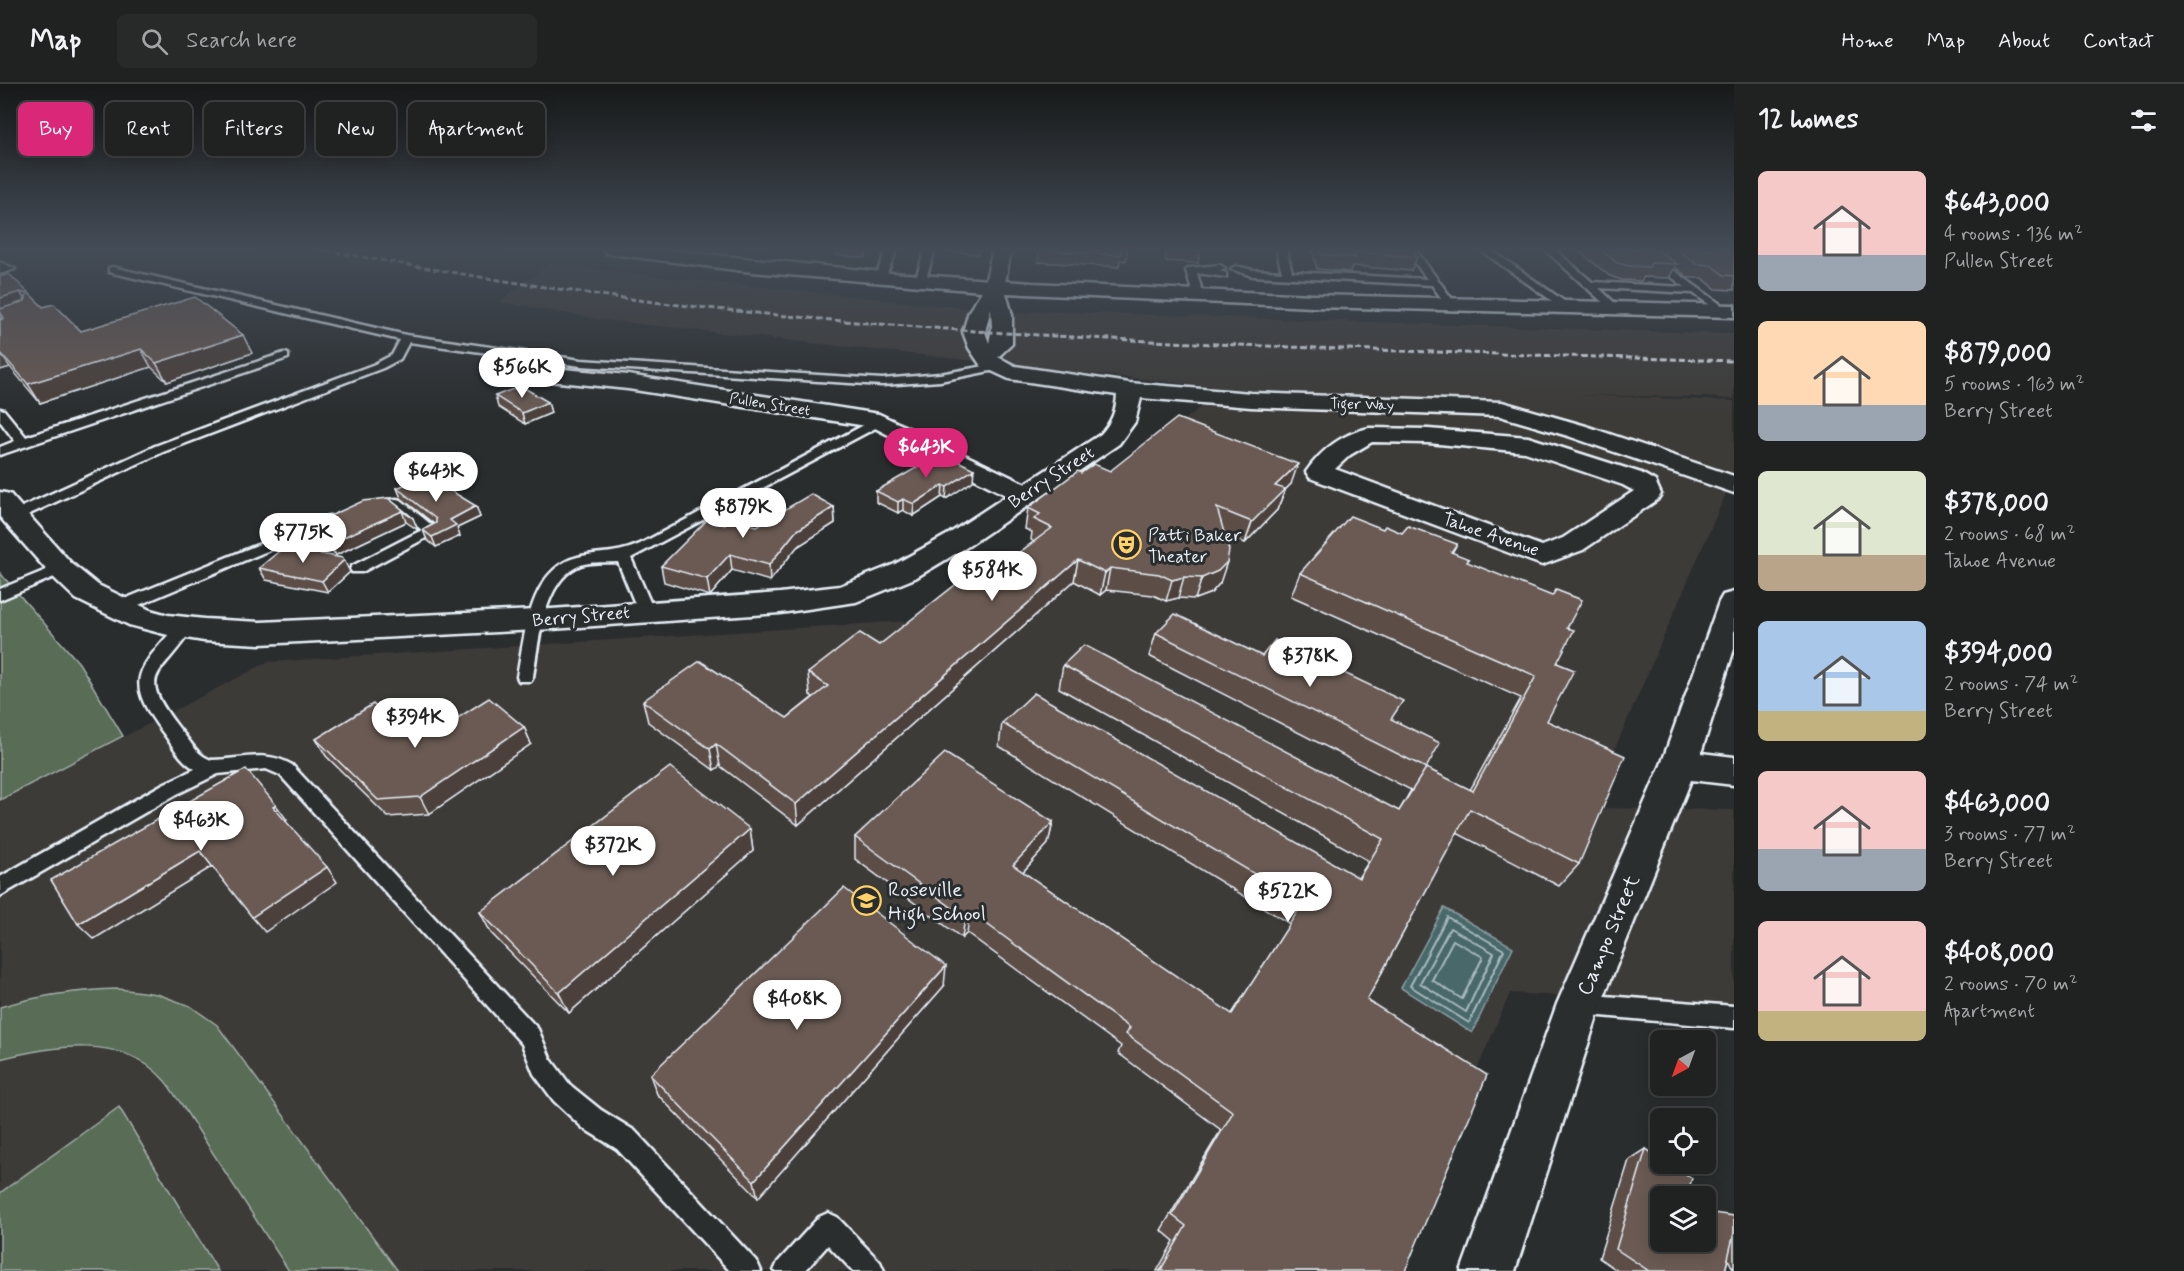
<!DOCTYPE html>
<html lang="en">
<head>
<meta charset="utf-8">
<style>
  :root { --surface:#202222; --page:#282a2a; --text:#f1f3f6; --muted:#a2a4a5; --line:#3d3f40; --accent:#db2777 }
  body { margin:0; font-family:Mynerve,sans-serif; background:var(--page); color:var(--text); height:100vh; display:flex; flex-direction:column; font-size:22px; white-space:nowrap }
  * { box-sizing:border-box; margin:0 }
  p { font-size:20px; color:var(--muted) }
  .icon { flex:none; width:33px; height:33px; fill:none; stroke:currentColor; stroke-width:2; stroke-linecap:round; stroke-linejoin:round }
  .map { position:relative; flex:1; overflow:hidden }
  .drawer { display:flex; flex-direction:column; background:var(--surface); width:450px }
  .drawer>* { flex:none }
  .top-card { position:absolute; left:18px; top:18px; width:570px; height:54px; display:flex; gap:12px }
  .needle { width:39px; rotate:221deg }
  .fabs { position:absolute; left:1650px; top:946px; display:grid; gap:12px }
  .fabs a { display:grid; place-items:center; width:66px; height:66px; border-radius:9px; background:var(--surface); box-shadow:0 3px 15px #0003,0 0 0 2px var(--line); font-size:30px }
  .price { position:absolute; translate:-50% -51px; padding:0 14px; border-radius:21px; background:#fff; color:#222; font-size:20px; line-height:39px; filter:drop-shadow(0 2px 3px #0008) }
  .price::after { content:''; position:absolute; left:50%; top:36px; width:18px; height:14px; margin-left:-9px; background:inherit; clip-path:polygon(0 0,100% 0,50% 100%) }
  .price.selected { background:var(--accent); color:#fff }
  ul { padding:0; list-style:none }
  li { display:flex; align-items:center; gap:18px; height:150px; padding:0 24px }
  li span { display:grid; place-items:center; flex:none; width:168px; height:120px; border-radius:9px; color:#555 }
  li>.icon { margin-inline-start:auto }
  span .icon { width:72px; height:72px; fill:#fffc; stroke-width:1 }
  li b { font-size:26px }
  h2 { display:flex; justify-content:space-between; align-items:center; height:72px; padding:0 24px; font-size:26px }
  .tag { padding:0 21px; border-radius:9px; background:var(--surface); box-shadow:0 3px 15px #0003,0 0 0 2px var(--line); font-size:21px; line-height:54px }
  .tag.selected { background:var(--accent); color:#fff }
  header { display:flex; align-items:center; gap:36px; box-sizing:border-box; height:84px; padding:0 30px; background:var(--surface); border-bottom:2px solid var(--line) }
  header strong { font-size:28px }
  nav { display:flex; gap:33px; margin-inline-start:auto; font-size:21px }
  .search { width:420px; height:54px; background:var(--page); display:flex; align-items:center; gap:15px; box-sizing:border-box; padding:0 21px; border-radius:9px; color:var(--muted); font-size:22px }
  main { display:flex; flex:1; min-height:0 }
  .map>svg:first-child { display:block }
  .built { fill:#3e3a39 }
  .green { fill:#586c57; stroke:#a0aea8; stroke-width:1.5 }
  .water { fill:#49676a; stroke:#899ea3; stroke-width:1.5 }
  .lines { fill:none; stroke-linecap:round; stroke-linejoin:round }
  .shore { stroke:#a8babf; stroke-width:2 }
  .lane-casing { stroke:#e8f1f8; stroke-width:5 }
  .street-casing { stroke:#e8f1f8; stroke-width:5 }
  .secondary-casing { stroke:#e8f1f8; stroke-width:5 }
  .lane { fill:#2a2d2e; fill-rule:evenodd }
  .street { fill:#2a2d2e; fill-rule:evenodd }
  .secondary { fill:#2a2d2e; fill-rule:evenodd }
  .rail { stroke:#e8f1f8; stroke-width:3; stroke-dasharray:6 3; stroke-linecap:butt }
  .wall { fill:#5c4d47; stroke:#e8f1f8; stroke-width:1.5 }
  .shaded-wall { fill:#4b3f3a; stroke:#e8f1f8; stroke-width:1.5 }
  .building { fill:#6b5a53; stroke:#e8f1f8; stroke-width:1.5 }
  .labels { text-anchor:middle; stroke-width:6; stroke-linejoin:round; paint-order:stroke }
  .far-street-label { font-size:15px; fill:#e8f1f8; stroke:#2a2d2e }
  .street-label { font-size:18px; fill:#e8f1f8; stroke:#2a2d2e }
  .poi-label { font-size:18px; fill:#e8f1f8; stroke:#2a2d2e; text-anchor:start }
  .near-poi-label { font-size:21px; fill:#e8f1f8; stroke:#2a2d2e; text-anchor:start }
  .near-street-label { font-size:21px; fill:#e8f1f8; stroke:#2a2d2e }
</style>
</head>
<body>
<header>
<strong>Map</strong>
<div class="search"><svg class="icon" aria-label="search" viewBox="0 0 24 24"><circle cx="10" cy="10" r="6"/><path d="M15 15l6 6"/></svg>Search here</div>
<nav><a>Home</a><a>Map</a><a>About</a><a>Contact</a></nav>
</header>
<main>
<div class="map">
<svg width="1734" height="1187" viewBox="0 0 1734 1187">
  <rect width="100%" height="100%" fill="#2a2d2e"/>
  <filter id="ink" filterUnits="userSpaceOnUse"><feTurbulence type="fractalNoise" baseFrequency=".0167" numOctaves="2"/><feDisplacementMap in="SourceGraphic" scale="12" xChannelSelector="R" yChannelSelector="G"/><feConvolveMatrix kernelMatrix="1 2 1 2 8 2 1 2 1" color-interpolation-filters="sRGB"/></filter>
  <g filter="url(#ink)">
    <polygon class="built" points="550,179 616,188 1026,230 1036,227 1734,250 1734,315 1704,313 1574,311 1734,317 1734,391 1589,724 1734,726 1734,922 1510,909 1390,1187 0,1187 0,717 268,578 938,535 1224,304 603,236 499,218"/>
    <g class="green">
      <polygon points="0,489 79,579 123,652 0,716"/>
      <path d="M119,905L157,910L190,922L217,941L398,1187H289L180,1018C174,1011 170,1002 163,995C122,949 52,962 0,975V923C40,911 77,906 119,905Z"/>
      <polygon points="119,1023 218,1187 0,1187 0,1109"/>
    </g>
    <polygon class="water" points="1444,824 1513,863 1472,949 1401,904"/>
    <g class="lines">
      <g class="shore">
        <polygon points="1447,833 1504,866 1469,939 1410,902"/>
        <polygon points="1450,844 1494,869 1466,928 1420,899"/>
        <polygon points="1453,856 1483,873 1462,915 1432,896"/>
      </g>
      <defs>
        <g id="lane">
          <polygon points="887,165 897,165 885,194 877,196 875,194"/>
          <polygon points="925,165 935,165 925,198 920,201 915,198"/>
          <polygon points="1276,165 1286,165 1292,188 1427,195 1405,165 1415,165 1455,219 1446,221 1432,201 1253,192 1231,185 1236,182 1253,186 1282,188"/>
          <polygon points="1479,165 1490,165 1571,222 1562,224"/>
          <polygon points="1544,165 1554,165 1592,198 1685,203 1650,177 1658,175 1730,227 1721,229 1693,209 1599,204 1620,224 1611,226"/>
          <polygon points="0,178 15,185 0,190"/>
          <polygon points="1220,181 1225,184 1219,187 1226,189 1226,193 1197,189 1203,212 1194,214 1186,186 1188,184"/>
          <polygon points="112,183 406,251 581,276 882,295 940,290 996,280 1002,283 1000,285 940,297 882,301 581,282 409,258 400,275 383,284 163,368 19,435 9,435 7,432 9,429 155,362 375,280 392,271 400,256 109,188 109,184"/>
          <polygon points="284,269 288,270 288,274 0,371 0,363 15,357 0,337 0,325 4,326 26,353"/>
          <path d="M879,333L883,334V340L631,474L654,527L651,531L646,532L638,527L618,478C606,479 592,477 581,481C543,495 539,559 533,593L531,597H519L517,593C525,552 529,485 578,473C602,467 615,471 640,460Z"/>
          <polygon points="396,415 401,416 439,447 362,488 352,488 350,485 352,482 422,446 393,423 374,426 367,422 374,418"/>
          <polygon points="329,432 334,433 336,436 334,439 122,528 112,528 109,524 112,520"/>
          <polygon points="61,480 66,482 68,485 66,488 0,516 0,505"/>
          <path d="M185,538L191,539L193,543C160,596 133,586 182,648C191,658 197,672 212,676C241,676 265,665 292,681L538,945L550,974L570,1001L601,1026L635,1047L757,1178L761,1187H730L617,1065L583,1044L554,1017L534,990L522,960L280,691L266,685L218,690L177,710L0,812V793L163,700L195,685C181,677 173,662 164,650C122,595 138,586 179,539Z"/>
          <polygon points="1579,910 1734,922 1734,944 1579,930 1571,927 1568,920 1571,913"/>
          <polygon points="828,1129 837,1133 880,1178 884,1187 853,1187 828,1161 805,1187 774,1187 778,1178 819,1133"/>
        </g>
        <g id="street">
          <polygon points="993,165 1011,165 1004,204 1001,208 987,208 984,204"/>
          <polygon points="498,279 628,291 879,330 1034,404 1038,410 1034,416 1025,418 1016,416 873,343 628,305 490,291 487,286 490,281"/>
          <path d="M1369,344L1428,345L1528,353L1641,389L1655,397L1661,410L1657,416L1583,466L1542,481L1310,394L1306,388C1322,365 1342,350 1369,344ZM1372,358L1428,359L1525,368L1623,401L1634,407L1563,454L1542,462L1335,385L1350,371Z"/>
          <polygon points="1734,508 1734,565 1701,669 1734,673 1734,701 1691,696 1601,920 1515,1187 1461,1187 1557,920 1661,681 1719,518 1723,511"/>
        </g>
        <path id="secondary" d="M603,165H657L892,189L1032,199L1313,211L1734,221V233L1313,223L1006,209L1012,231V260L998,273L1015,282L1129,299L1251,309L1502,318L1586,342L1734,392V409L1568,352L1500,332L1251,323L1141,314L1135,338L1119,360L967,463L915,494L856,518L780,529L537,546L260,560L204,557L168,551L129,541L76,515L51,491L0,433V408L10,410L71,479L98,501L150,526L168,531L204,535L260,538L537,526L780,509L840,502L895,480L947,451L1101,350C1112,338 1116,327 1117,311L1009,295L981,282L969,264L963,248L969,227L982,207L752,188L612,170L606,169ZM991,224L992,244L989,259L985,248Z"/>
      </defs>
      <use href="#lane" class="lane-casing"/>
      <use href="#street" class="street-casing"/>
      <use href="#secondary" class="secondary-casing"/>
      <use href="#lane" class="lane"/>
      <use href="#street" class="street"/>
      <use href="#secondary" class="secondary"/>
      <path class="rail" d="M318,165C435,186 553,206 671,220C1024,260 1379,266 1734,277"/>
    </g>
    <g class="wall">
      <polygon points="837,165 869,165 865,174 837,171"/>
      <polygon points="950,165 979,165 978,170 950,168"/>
      <polygon points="1039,165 1128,165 1126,177 1120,176 1119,183 1038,178"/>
      <polygon points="1165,165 1200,165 1200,167 1198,179 1166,177"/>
      <polygon points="1312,165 1413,165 1417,173 1411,187 1352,182 1350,188 1317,185"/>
      <polygon points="1576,165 1656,165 1663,170 1666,165 1734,165 1734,206 1716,205 1702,194 1689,194 1675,183 1669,194 1644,193 1641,197 1622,196 1610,192"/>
      <polygon points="9,190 43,223 81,247 252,269 167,298 151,283 40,319 10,283 0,286 0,236 4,234"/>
      <polygon points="495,312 548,318 551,329 525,340 498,323"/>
      <polygon points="1110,387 1291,400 1285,406 1277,426 1245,459 1225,451 1220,499 1211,509 1195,515 1178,514 1166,517 1153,511 1106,506 1100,511 1074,497 798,741 720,682 714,686 648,638 643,617 787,634 813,613 810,611 808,589 879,561 1001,482 1034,458 1031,456 1032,448 1025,445 1028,424 1081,389"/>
      <polygon points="973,397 946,415 942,413 913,432 903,426 898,429 876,418 876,407"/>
      <polygon points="397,404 476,422 480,433 457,444 460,452 436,463 427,456 423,446 434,440 401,414"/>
      <polygon points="388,414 413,434 418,446 406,438 336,471 315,452 310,441"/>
      <polygon points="834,423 835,439 797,463 770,497 732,486 710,512 664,498 661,482 725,441 757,442"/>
      <polygon points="1383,445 1457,460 1452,469 1567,544 1557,579 1547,637 1579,780 1559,802 1457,749 1367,916 1405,1187 1157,1187 1174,1157 1161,1146 1221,1046 1118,969 1121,962 967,849 962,854 855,775 855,753 1053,738 1048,760 1023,788 1232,930 1290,840 999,662 1002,639 1358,794 1369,777 1059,604 1063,581 1399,727 1411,706 1149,572 1156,549 1392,636 1426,684 1470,706 1521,614 1291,512 1300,489"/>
      <polygon points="259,484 350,488 328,508 266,496"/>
      <polygon points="524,643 531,660 429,730 388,733 326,672 316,655 402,646"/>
      <polygon points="750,745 753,767 569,929 491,849 480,828"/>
      <polygon points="944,902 758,1114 657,1010 650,991"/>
      <polygon points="1646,1065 1660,1158 1734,1132 1734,1187 1728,1175 1725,1187 1618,1187 1599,1174 1629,1076"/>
    </g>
    <g class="shaded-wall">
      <polygon points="865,165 869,165 865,174"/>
      <polygon points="20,208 31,226 0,228 0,214"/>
      <polygon points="0,228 4,234 0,235"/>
      <polygon points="243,251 252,269 167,298 156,279"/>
      <polygon points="141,265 151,283 40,319 28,300"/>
      <polygon points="0,269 10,283 0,286"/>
      <polygon points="548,318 551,329 525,340 522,329"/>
      <polygon points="1298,380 1291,400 1285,406 1277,426 1245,459 1252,438 1275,402"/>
      <polygon points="974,385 973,397 946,415 947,403"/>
      <polygon points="943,401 942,413 913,432 914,420"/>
      <polygon points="903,415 903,426 898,429 898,418"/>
      <polygon points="476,422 480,433 457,444 460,452 436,463 432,453 450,436"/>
      <polygon points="834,423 835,439 797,463 770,497 769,481 796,447"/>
      <polygon points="402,427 406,438 336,471 330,459"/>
      <polygon points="730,470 732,486 710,512 707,495"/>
      <polygon points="344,476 350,488 328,508 322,497"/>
      <polygon points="1078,476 1074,497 798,741 796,720"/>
      <polygon points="1227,478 1220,499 1211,509 1195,515 1202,494"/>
      <polygon points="1110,484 1106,506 1100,511 1105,489"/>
      <polygon points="1184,493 1178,514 1166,517 1172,496"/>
      <polygon points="524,643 531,660 429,730 420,713"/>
      <polygon points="716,660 720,682 714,686 710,665"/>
      <polygon points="276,721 287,736 284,738 273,723"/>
      <polygon points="1053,738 1048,760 1009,803 1013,781"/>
      <polygon points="750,745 753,767 569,929 559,909"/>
      <polygon points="200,767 213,782 94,855 78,840"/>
      <polygon points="327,783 337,798 265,848 252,833"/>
      <polygon points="970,828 967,849 962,854 965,833"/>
      <polygon points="946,882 944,902 758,1114 754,1097"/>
    </g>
    <g class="building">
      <polygon points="1039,165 1121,165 1121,171 1039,166"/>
      <polygon points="1176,165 1200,165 1200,167"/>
      <polygon points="1320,165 1413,165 1417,173 1353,168 1355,174 1322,171"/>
      <polygon points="1600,165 1656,165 1677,180 1651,179 1649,183 1630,182 1617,179"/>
      <polygon points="1676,165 1734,165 1734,192 1724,191 1711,181 1697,180"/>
      <polygon points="9,190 43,223 54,220 81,247 195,213 243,251 156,279 141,265 28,300 0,268 0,236 4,234 0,228 0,225 25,217 27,210 20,208 0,214 0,193"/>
      <polygon points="521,302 548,318 522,329 495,312"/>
      <polygon points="1177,334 1298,380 1275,402 1285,405 1252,438 1217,424 1229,466 1227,478 1218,487 1202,494 1184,493 1172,496 1159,490 1110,484 1105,489 1078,476 796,720 716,660 710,665 643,617 700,577 787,634 828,602 808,589 860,549 879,561 988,475 1001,482 1052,444 1034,435 1040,430 1028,424 1078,387 1081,389 1094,380 1110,387"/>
      <polygon points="942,369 974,385 947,403 943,401 914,420 903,415 898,418 876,407"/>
      <polygon points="425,391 476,422 450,436 456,441 432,453 423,446 436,439 436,435 397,404"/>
      <polygon points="811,410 834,423 796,447 769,481 730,470 707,495 661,482 707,436 725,441 730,435 757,442"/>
      <polygon points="388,414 413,434 402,427 330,459 310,441 363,417"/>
      <polygon points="1350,432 1383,445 1385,442 1402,449 1408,442 1457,460 1451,468 1469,475 1467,478 1552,512 1556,506 1582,516 1567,544 1574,546 1557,579 1574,586 1547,637 1625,672 1579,780 1470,725 1367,916 1487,991 1405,1187 1160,1187 1186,1142 1172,1131 1233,1028 1126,950 1130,944 970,828 965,833 855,753 945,669 1053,738 1013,781 1232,930 1303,819 1002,639 1034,609 1359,794 1383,755 1063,581 1084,561 1399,727 1426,684 1473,707 1536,592 1300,489"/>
      <polygon points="284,463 343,474 344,476 322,497 259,484"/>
      <polygon points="1175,530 1262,572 1275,556 1403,617 1391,635 1440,659 1426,684 1156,549"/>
      <polygon points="489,614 524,643 420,713 378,716 316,655 373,620 402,646 442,644"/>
      <polygon points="670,683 750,745 559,909 480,828"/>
      <polygon points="246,685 276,721 273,723 327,783 252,833 200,767 78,840 51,796"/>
      <polygon points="844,804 946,882 754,1097 650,991"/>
      <polygon points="1646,1065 1660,1074 1660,1080 1670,1080 1692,1094 1687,1113 1660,1113 1660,1158 1706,1158 1706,1128 1734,1132 1734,1149 1725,1187 1649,1187 1616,1165"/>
    </g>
  </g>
  <linearGradient id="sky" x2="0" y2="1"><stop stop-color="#171919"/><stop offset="0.5" stop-color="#444c57"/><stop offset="1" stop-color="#444c57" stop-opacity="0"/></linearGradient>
  <rect width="1734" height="331" fill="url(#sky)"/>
  <defs>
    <symbol id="theatre-ring" viewBox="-11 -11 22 22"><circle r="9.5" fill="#2a2d2e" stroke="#ffd166" stroke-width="1.5"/><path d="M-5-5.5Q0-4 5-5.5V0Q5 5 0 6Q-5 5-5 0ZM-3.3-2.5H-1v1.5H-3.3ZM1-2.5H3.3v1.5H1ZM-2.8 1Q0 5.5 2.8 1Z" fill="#ffd166"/></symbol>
    <symbol id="school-ring" viewBox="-11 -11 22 22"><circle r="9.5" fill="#2a2d2e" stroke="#ffd166" stroke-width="1.5"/><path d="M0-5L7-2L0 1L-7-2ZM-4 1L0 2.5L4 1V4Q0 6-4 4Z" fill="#ffd166"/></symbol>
  </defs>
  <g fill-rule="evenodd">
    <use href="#theatre-ring" x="1110" y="444" width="33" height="33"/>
    <use href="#school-ring" x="850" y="800" width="33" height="33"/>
  </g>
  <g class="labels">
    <g class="far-street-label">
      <text transform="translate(770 320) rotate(9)" y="5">Pullen Street</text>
      <text transform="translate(1362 320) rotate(2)" y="5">Tiger Way</text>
    </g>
    <g class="street-label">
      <text transform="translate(1051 393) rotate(-33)" y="6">Berry Street</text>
      <text transform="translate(1491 450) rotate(19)" y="6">Tahoe Avenue</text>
      <text transform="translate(581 532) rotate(-5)" y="6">Berry Street</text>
    </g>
    <g class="poi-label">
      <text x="1148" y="457">Patti Baker<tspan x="1148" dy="21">Theater</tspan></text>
    </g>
    <g class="near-poi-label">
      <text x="888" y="812">Roseville<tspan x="888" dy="24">High School</tspan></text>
    </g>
    <g class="near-street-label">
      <text transform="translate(1608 851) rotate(-67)" y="7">Campo Street</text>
    </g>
  </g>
</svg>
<div class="fabs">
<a><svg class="needle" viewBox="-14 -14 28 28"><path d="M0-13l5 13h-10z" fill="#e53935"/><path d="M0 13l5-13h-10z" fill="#a2a4a5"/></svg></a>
<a><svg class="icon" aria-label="locate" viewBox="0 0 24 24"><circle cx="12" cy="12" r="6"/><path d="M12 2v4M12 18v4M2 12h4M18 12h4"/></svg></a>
<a><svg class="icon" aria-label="layers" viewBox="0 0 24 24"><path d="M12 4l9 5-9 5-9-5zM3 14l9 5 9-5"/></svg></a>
</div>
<b class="price" style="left:522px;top:315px">$566K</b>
<b class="price selected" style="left:926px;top:395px">$643K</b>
<b class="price" style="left:436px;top:419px">$643K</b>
<b class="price" style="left:743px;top:455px">$879K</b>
<b class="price" style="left:303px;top:480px">$775K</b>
<b class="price" style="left:992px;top:518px">$584K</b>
<b class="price" style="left:1310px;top:604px">$378K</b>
<b class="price" style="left:415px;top:665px">$394K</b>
<b class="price" style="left:201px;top:768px">$463K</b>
<b class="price" style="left:613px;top:793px">$372K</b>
<b class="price" style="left:1288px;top:839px">$522K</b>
<b class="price" style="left:797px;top:947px">$408K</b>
<div class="top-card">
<a class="tag selected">Buy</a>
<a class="tag">Rent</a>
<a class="tag">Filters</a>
<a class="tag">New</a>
<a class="tag">Apartment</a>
</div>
</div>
<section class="drawer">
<h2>12 homes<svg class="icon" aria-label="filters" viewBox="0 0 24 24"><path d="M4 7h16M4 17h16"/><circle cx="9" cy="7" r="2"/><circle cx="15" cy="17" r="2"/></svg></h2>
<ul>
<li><span style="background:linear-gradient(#f6c9c9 70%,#9aa5b1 0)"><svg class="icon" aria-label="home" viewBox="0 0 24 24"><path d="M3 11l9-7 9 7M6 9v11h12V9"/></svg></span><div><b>$643,000</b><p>4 rooms · 136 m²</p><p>Pullen Street</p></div></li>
<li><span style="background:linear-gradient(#ffd9b3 70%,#9aa5b1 0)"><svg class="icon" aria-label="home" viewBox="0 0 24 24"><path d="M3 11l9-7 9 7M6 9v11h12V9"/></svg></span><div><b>$879,000</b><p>5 rooms · 163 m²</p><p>Berry Street</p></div></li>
<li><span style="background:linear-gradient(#dfe7d0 70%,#b9a48a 0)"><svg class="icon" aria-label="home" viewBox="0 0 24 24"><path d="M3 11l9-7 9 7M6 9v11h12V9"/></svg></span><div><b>$378,000</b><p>2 rooms · 68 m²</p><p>Tahoe Avenue</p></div></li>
<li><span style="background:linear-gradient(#a9c7e8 75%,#c2b280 0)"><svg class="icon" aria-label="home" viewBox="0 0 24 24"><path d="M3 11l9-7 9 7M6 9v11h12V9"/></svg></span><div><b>$394,000</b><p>2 rooms · 74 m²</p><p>Berry Street</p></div></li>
<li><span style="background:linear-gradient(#f6c9c9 65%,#9aa5b1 0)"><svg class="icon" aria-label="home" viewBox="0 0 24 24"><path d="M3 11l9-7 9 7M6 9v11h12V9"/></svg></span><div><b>$463,000</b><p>3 rooms · 77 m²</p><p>Berry Street</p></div></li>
<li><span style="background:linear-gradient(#f6c9c9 75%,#c2b280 0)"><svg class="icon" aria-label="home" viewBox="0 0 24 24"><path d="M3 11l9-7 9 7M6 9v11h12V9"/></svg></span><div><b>$408,000</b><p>2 rooms · 70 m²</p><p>Apartment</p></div></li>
</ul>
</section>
</main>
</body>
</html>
